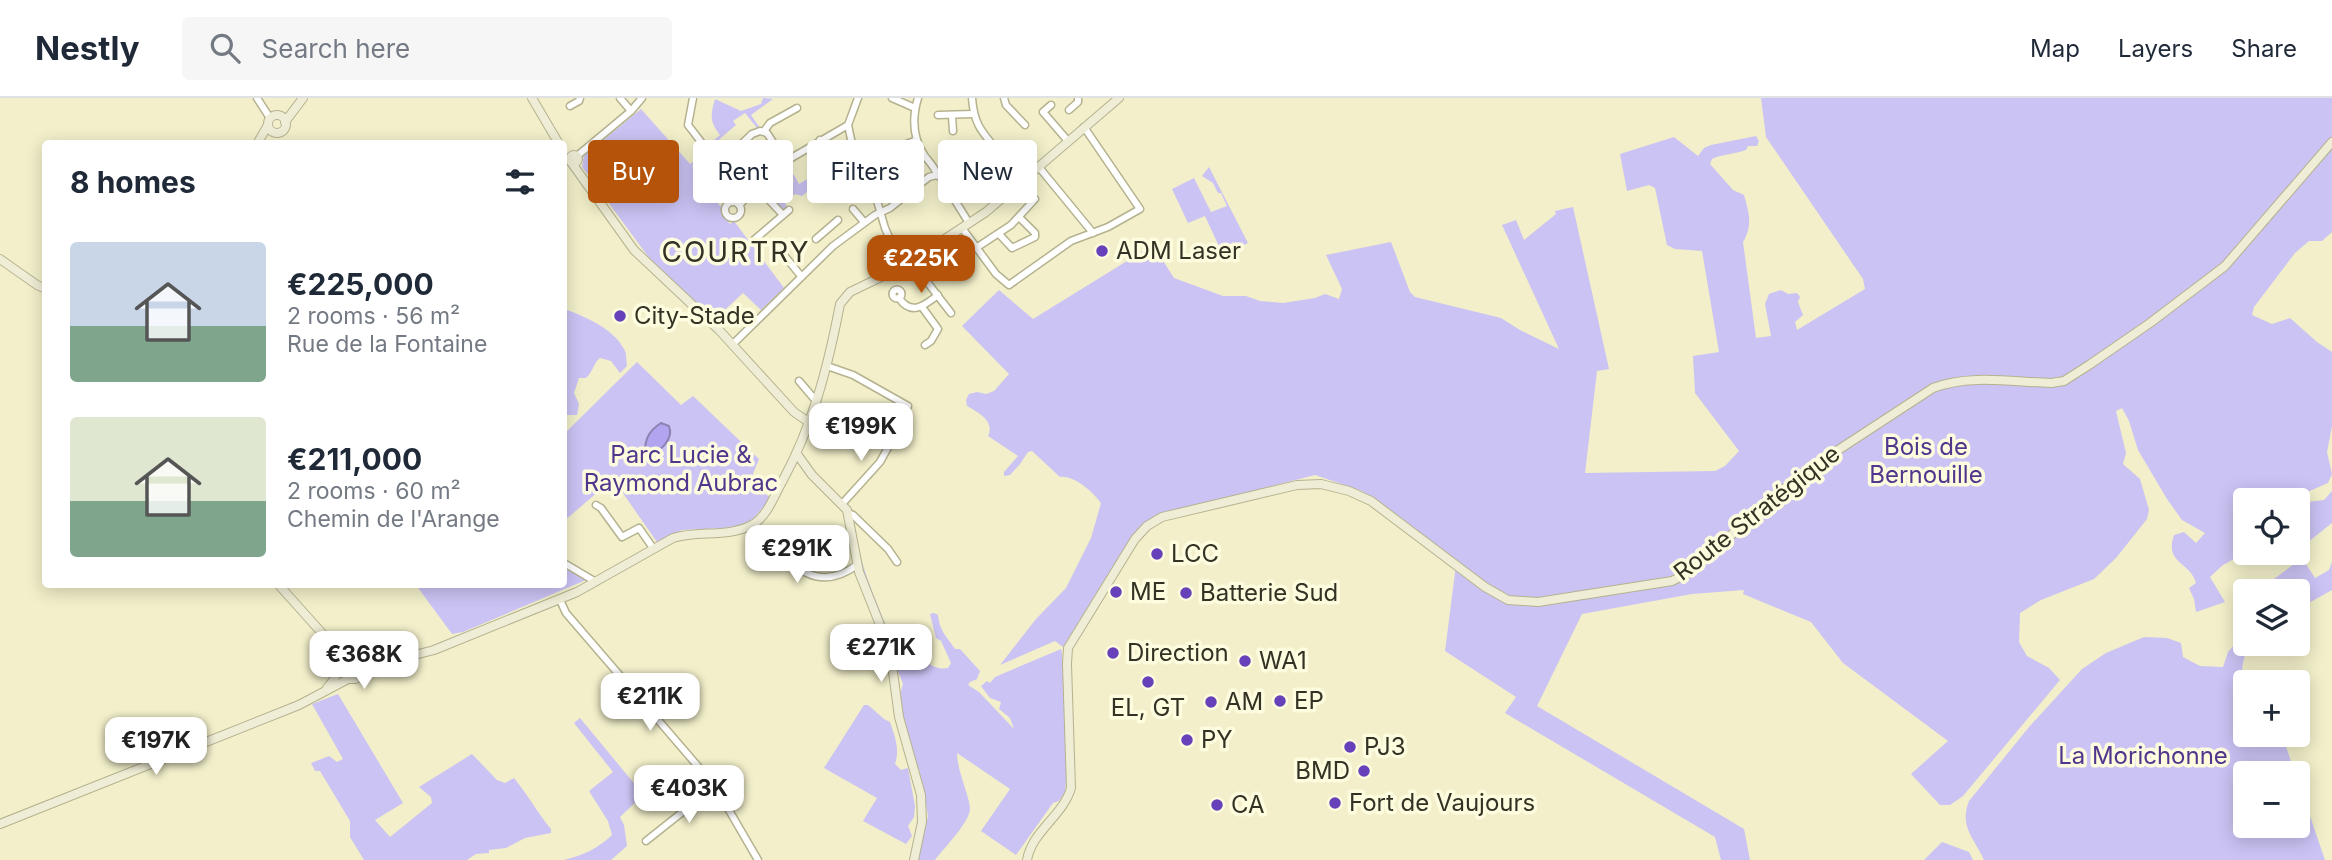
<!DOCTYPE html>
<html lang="en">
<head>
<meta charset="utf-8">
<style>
  :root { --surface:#fff; --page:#f6f6f7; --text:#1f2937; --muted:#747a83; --line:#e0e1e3; --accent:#b45309 }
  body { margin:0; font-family:Inter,sans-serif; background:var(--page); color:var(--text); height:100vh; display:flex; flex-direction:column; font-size:26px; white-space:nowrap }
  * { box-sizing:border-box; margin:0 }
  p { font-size:23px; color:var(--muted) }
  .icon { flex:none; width:38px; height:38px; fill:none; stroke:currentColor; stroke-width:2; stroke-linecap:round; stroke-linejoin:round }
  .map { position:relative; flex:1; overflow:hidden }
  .panel { position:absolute; left:42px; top:42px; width:525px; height:448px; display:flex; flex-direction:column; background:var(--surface); border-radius:7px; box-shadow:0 4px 18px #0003 }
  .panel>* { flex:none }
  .banner { position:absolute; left:588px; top:42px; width:665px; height:63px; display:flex; gap:14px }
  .tools { position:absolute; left:2233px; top:390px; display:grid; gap:14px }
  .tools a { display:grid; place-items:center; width:77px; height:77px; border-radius:7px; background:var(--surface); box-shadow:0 4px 18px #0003; font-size:35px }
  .price { position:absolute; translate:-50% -60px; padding:0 16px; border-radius:14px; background:#fff; color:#222; font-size:23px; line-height:46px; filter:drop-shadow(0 2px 4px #0008) }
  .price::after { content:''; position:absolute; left:50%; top:42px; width:21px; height:16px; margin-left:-10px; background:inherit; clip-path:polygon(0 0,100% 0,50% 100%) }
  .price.current { background:var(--accent); color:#fff }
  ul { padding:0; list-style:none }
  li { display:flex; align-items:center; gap:21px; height:175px; padding:0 28px }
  li span { display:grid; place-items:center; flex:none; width:196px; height:140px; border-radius:7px; color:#555 }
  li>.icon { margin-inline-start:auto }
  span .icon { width:84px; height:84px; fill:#fffc; stroke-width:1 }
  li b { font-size:30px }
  h2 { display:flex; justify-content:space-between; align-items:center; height:84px; padding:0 28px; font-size:30px }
  .chip { padding:0 24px; border-radius:7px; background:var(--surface); box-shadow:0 4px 18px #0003; font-size:24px; line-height:63px }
  .chip.current { background:var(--accent); color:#fff }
  header { display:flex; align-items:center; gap:42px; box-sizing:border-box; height:98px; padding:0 35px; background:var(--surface); border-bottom:2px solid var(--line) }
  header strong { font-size:33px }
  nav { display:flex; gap:38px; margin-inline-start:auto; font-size:24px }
  .search { width:490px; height:63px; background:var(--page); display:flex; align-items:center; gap:18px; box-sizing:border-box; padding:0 24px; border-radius:7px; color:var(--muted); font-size:26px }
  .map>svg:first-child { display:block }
  .green { fill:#cbc3f4 }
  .water { fill:#b3a4ef; stroke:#8d82b2; stroke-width:2 }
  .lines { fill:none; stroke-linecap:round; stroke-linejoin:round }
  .street-casing { stroke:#b5b28f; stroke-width:9 }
  .secondary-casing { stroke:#b5b28f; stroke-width:10 }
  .street { stroke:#fff; stroke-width:6 }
  .secondary { stroke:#f0edd6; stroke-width:8 }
  .poi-dot { fill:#6741ba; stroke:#fefcde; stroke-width:2.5 }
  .labels { text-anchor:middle; stroke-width:7; stroke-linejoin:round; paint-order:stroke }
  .poi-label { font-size:24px; fill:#333224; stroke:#fefcde; text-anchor:start }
  .park-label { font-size:24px; fill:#50378d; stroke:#fefcde }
  .street-label { font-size:24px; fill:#333224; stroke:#fefcde }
  .quarter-label { font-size:28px; letter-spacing:2px; fill:#333224; stroke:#fefcde }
</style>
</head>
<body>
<header>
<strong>Nestly</strong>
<div class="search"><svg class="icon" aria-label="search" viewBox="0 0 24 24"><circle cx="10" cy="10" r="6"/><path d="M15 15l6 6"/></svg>Search here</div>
<nav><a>Map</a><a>Layers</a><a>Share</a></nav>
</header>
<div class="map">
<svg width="2332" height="762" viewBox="0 0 2332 762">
  <rect width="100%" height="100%" fill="#f2efca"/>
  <g class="green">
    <path d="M763,0L773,1L751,17L760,30H757L745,15L733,23L736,27L709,50L707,48L720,37C710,24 710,18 715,1L741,13L761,6Z"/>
    <path d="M1761,0H2332V134L2322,143H2309L2295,155L2254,209L2252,217L2272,226L2290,220L2317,244L2332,254V328L2327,354L2332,376L2328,385L2305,395L2307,404L2324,402L2332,393V425L2298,452V402H2245V455L2223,467L2210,479L2225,504L2196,514L2194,501L2189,490L2196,485C2191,464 2164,466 2174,437L2184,434L2196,445L2205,435L2182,422L2167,401L2138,352L2129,323L2122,310L2116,313L2126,355L2123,366L2140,381L2149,412L2147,421L2116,460L2094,481L2041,502L2020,515L2019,544L2027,558L2049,570L2060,582L1963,698L1950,707H1940L1911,676L1948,643L1843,565L1811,524L1743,496L1744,492L1692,496L1582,516L1537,608L1744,731L1750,762H1721L1715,739L1505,615L1516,599L1445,553L1456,467L1362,393L1315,377L1154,418L1128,444L1063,549L1055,543L1000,567L1036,521L1066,490L1091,440L1101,405C1093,394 1074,377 1060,379L1032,353L1028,354L1020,366L1010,377L1004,378V374L1018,358L988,338C995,323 979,315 967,308L966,302L969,296L977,294L986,296L994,293L1009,276L962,228L999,192L1033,221L1153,147L1174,180L1223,198H1246L1260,203L1283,205L1315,200L1325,196L1339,201L1342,191L1326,157L1391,144L1410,194L1415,199L1501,220L1520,232L1559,251L1502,127L1516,122L1524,142L1556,116L1555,113L1573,109L1609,271L1597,273L1585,375L1715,373L1725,368L1739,353L1695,295L1693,258L1719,254L1702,153L1675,151L1667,147L1655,90L1649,87L1627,93L1620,56L1674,39L1698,58L1704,50L1711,47L1756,38L1759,43L1757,48H1748L1746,52C1735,56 1723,56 1712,61L1710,66L1733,92L1744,97C1749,115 1753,127 1743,144L1756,240L1771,238L1765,206L1769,196L1781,192L1788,196L1797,195L1800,199L1798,204L1803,217L1795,224L1797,232L1865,191L1863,181L1766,39Z"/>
    <polygon points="641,11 690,66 705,55 707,57 692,68 720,108 723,106 723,117 730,126 734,123 784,190 761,212 743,195 714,222 650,161 582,69 584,58"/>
    <polygon points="829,64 832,68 814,80 818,85 802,98 795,96 785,105 788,110 783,111 776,105 794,83 785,66 787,65 799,86 816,76"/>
    <polygon points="1209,69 1248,145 1223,157 1205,118 1188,125 1172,91 1194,80 1211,114 1227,108 1221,95 1218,95 1213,85 1202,78"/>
    <path d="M564,211C584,218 613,230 624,251C627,255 626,263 627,268L620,275L611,263L600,260C593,266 593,274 586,280H579L574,295L579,306L577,317H565L564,314Z"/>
    <path d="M637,264L681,307L693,298L759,361L749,386L770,399C763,411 756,417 748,426L723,430L682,432L657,444L613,381L564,423V336Z"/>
    <path d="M854,421C857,466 878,504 893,546L904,540C919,552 927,574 948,570L951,565L941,543L936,540L930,516L934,515L938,517C939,532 947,539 955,551H960L980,573L977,581L970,584L968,587L979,594L1014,631L1010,620L999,611L1001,604L990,600L981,588L987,583L990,585L995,579L1061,551L1062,555L1067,674L1065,694L1059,703L1053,705L1016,757L981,733L1010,691L957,655C957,673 970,699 970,711C969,725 944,750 935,762H918L928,718L919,671L907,649L900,596L903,586L864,483L851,422Z"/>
    <polygon points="2302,460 2315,480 2329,472 2332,464 2332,492 2298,511 2298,494 2258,493"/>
    <polygon points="564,468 586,482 463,534 452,536 416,487 564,486"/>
    <path d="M2245,535V546H2249C2244,559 2239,573 2245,586V637H2282L2295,675L2245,676V728H2298V683L2325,762H1984C1974,739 1959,729 1969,703L2029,629L2082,571L2106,555L2144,539L2167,540L2181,545L2183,559L2200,568L2223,569L2228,554Z"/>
    <path d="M338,596L403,705L375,722L390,739L432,705L431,699L419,689L472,656L497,682L505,685L514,680C528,697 537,714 551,731V735L525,740L506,750L489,752V755L476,756L467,762H364L350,739V723L320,673H315L311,665L329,658L337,664L343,661L312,606Z"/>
    <path d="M864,607H868L884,621L890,624C895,639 900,651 895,666L901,672L908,670L915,708L914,719L908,728L912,738L906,746L863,723L877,700L824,670Z"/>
    <path d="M580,620L637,689L646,687L656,694L666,687L672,696L658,702L649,696L643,697L620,719L624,727L627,748L611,762H564C584,757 597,751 612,737L608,723L589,693L613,674L574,625Z"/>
    <polygon points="1942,744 1969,754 1973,762 1924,762"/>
  </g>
  <path class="water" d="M661,325L669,328C674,341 661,353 649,358L645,353C645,340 650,332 661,325Z"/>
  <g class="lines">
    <defs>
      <g id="street">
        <polyline points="257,0 270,20"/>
        <polyline points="620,0 631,13"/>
        <polyline points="693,0 688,27 715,62 725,62 752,36 760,33 767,35 785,63"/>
        <polyline points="892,0 915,10"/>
        <path d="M918,0C912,20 913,40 924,57C929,64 935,69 937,77"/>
        <path d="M972,0C974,26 981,33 997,52"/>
        <polyline points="1004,0 1006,7 1025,27"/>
        <polyline points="1051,7 1043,14 1068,43"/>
        <polyline points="570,8 579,3 580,0"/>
        <polyline points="1069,12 1078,4 1078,0"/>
        <polyline points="938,17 973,16"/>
        <polyline points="952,18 953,33"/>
        <polyline points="848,27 852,46 870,79 885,130 902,169"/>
        <polyline points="764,33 770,25 797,10"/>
        <polyline points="820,42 846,90"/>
        <polyline points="891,52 917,42"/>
        <polyline points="577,58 631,13 642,0"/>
        <polyline points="1038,68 1093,135"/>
        <polyline points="757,89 783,117"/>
        <polyline points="824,93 841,80"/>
        <circle cx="733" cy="112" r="8"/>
        <polyline points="739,107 781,66 848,27 858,0"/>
        <polyline points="853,111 864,124"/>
        <polyline points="962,130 996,176 1009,187 1071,143 1108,129 1140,111 1084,29"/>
        <polyline points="999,136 1012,150 1035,139 1035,135 1020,120"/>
        <polyline points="816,141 838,122"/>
        <polyline points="754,142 789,112"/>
        <polyline points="976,150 1011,127 1035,101"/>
        <polyline points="779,151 801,178"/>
        <polyline points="911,163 951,215"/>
        <circle cx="897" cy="196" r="4.5"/>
        <path d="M899,200C911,218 924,208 938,197"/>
        <polyline points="922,209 938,231 931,243 925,247"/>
        <polyline points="733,246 833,148 875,117 890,110 929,79 937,77 941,80 969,125"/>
        <polyline points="827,268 853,277 908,308"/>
        <polyline points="799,283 817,304"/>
        <polyline points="813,318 829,326 832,320 867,340"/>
        <polyline points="842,406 880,364 896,335"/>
        <polyline points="596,407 601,410 622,439 639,430 653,450"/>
        <polyline points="848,415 853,417 888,451 897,464"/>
        <path d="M753,427C784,457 811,501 857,467"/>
        <polyline points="564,465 596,484"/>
        <polyline points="560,502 566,515 708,680 726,707 758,762"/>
        <polyline points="646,743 714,689"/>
      </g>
      <g id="secondary">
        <polyline points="532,0 559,46"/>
        <circle cx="277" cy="26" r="9"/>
        <polyline points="285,24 303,0"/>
        <polyline points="257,46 268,27"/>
        <circle cx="574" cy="61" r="4"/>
        <polyline points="571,64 634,152 719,232 794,314 810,325"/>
        <polyline points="0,161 37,187 46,191"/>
        <polyline points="797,356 812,377 847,412 859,474 890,552 899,619 921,697 922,724 914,762"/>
        <polyline points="278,486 329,543 348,555"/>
        <path d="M327,590C331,585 336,580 338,573C341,563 339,558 352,555L362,560L385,563"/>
        <path d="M0,726L299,607L348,581H356L364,573L376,567L434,552L577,494L673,440C699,432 727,440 752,427C767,419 774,398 782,384C813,327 828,269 840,206L850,194L902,169L986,114L1119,0"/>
        <path d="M1027,762C1032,733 1063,718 1071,690L1067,566L1068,550L1135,441L1147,428L1162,419L1297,387L1321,386L1349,393L1371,403L1485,489L1508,502L1538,504L1672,483L1686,476L1803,375L1933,290C1970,276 2012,284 2051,285L2064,283L2089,267L2150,225L2225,168L2332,44"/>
      </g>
    </defs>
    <use href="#street" class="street-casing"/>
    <use href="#secondary" class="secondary-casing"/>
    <use href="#street" class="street"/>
    <use href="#secondary" class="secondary"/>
  </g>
  <g class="poi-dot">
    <circle cx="1102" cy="153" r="7"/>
    <circle cx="620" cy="218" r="7"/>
    <circle cx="1157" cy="456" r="7"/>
    <circle cx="1116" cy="494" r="7"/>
    <circle cx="1186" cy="495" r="7"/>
    <circle cx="1113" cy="555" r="7"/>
    <circle cx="1245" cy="563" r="7"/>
    <circle cx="1148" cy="584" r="7"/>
    <circle cx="1280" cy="603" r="7"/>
    <circle cx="1211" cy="604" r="7"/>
    <circle cx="1187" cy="642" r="7"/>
    <circle cx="1350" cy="649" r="7"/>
    <circle cx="1364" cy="673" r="7"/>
    <circle cx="1335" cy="705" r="7"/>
    <circle cx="1217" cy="707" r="7"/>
  </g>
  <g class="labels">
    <g class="poi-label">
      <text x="1116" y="161">ADM Laser</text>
      <text x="634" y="226">City-Stade</text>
      <text x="1171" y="464">LCC</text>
      <text x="1130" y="502">ME</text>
      <text x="1200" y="503">Batterie Sud</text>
      <text x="1127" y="563">Direction</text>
      <text x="1259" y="571">WA1</text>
      <text x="1294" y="611">EP</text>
      <text x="1225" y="612">AM</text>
      <text x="1148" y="618" text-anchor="middle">EL, GT</text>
      <text x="1201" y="650">PY</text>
      <text x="1364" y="657">PJ3</text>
      <text x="1350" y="681" text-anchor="end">BMD</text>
      <text x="1349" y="713">Fort de Vaujours</text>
      <text x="1231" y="715">CA</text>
    </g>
    <g class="park-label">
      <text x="1926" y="357">Bois de<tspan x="1926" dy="28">Bernouille</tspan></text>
      <text x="681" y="365">Parc Lucie &amp;<tspan x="681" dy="28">Raymond Aubrac</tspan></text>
      <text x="2143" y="666">La Morichonne</text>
    </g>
    <g class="street-label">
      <text transform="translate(1757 415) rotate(-38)" y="8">Route Stratégique</text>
    </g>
    <g class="quarter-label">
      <text x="736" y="164">COURTRY</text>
    </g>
  </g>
</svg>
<div class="tools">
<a><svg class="icon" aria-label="locate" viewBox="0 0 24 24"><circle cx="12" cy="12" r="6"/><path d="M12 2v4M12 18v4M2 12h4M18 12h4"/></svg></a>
<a><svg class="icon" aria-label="layers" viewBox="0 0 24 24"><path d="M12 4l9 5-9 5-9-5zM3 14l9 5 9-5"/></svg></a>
<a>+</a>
<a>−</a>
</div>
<b class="price current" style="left:921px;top:197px">€225K</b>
<b class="price" style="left:861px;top:365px">€199K</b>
<b class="price" style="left:797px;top:487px">€291K</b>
<b class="price" style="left:881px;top:586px">€271K</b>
<b class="price" style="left:364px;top:593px">€368K</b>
<b class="price" style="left:650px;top:635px">€211K</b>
<b class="price" style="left:156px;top:679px">€197K</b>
<b class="price" style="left:689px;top:727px">€403K</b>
<div class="banner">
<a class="chip current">Buy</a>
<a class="chip">Rent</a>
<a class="chip">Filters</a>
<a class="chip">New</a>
</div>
<section class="panel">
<h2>8 homes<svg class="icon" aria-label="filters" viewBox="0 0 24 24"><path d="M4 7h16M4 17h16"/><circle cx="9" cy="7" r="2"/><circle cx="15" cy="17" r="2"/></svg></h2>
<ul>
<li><span style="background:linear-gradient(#c9d6e8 60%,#7fa58c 0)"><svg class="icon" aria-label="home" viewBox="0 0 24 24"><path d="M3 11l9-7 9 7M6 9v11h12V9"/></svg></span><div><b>€225,000</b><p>2 rooms · 56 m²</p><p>Rue de la Fontaine</p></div></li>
<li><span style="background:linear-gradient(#dfe7d0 60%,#7fa58c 0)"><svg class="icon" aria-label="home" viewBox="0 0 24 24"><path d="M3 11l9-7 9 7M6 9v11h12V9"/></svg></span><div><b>€211,000</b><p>2 rooms · 60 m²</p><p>Chemin de l'Arange</p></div></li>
</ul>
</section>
</div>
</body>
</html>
